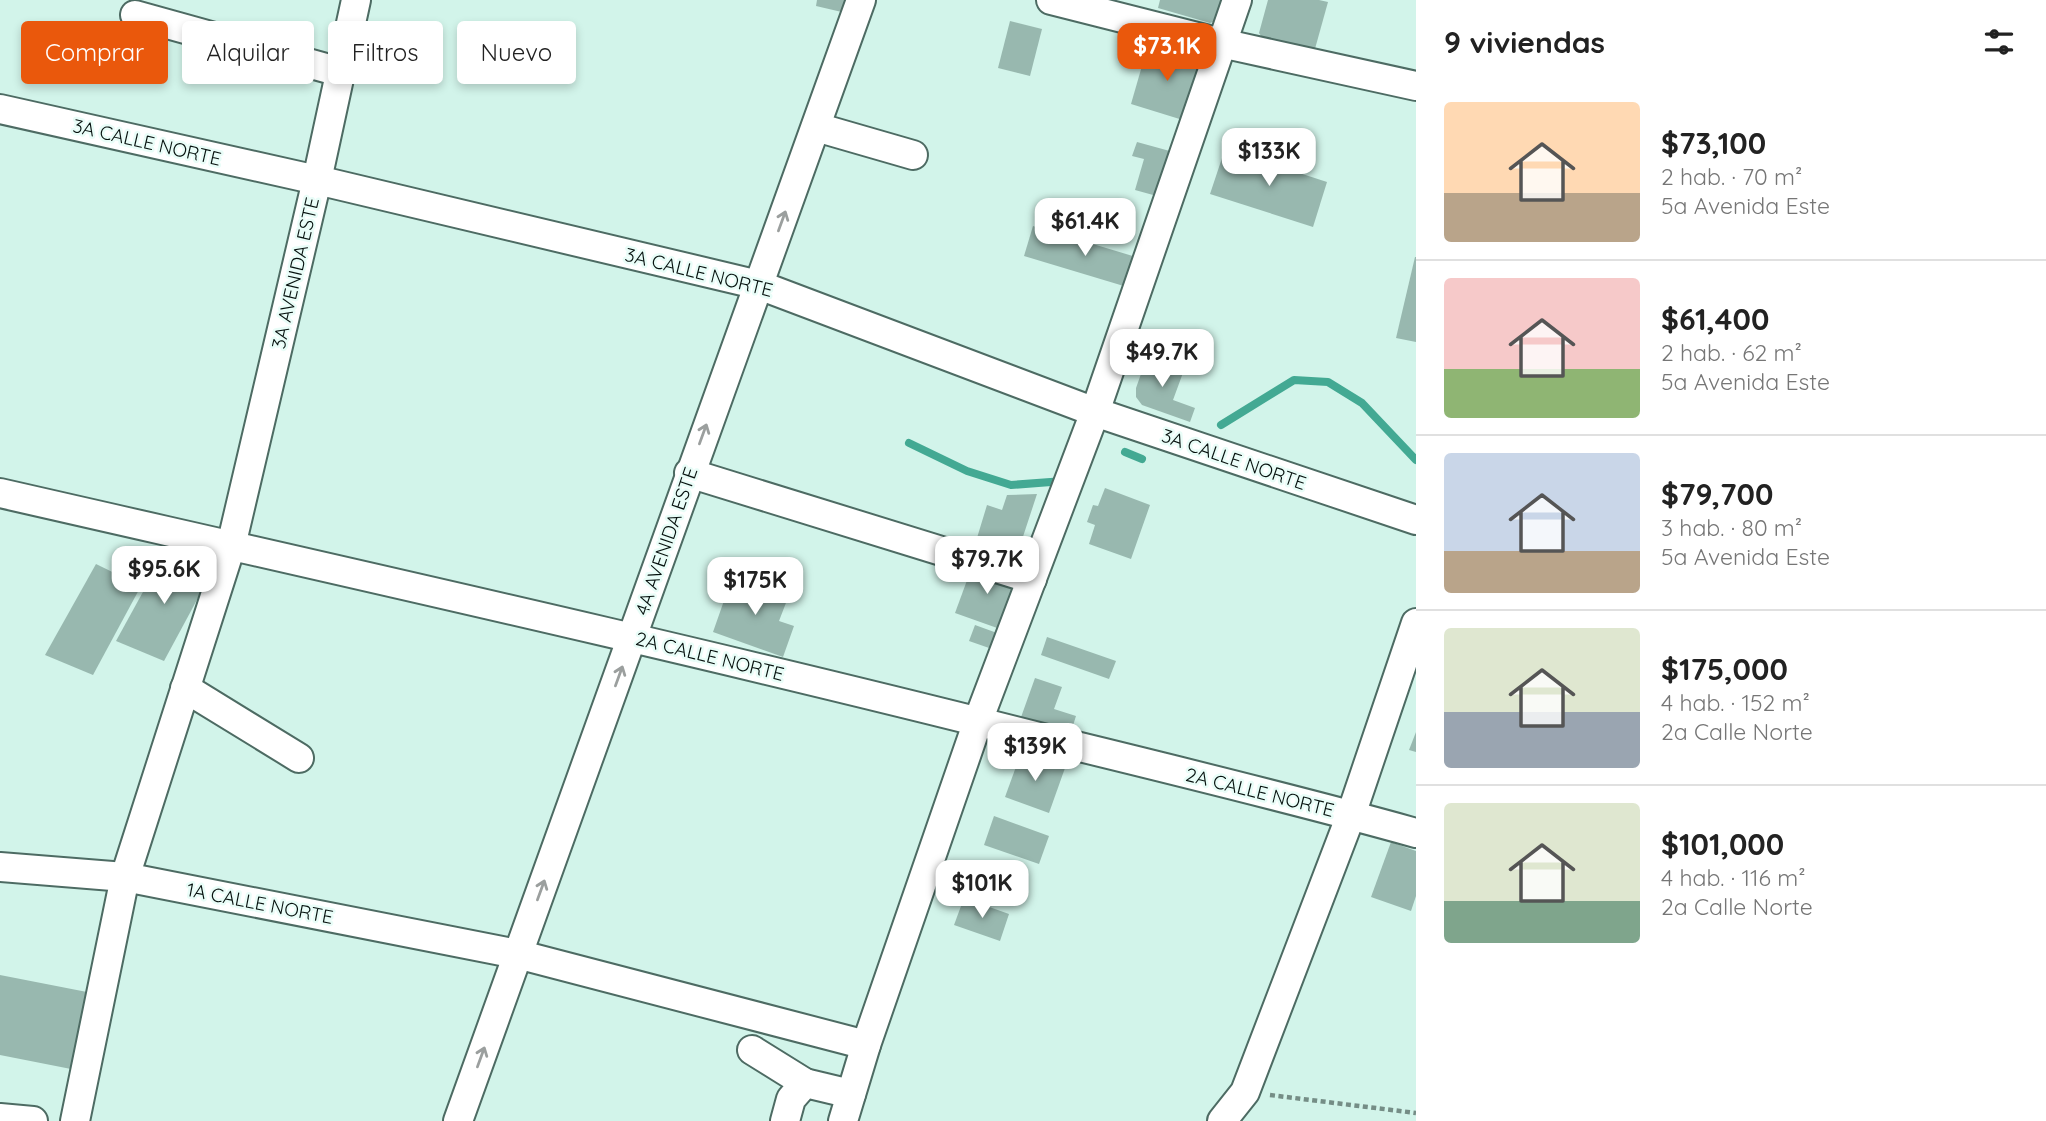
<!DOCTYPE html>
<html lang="es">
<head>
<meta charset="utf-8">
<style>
  :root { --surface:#fff; --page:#f2f2f2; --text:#222; --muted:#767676; --line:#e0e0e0; --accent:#ea580c }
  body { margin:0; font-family:Quicksand,sans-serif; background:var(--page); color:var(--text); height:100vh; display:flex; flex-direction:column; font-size:26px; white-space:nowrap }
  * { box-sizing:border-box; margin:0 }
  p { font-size:23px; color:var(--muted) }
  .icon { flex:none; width:38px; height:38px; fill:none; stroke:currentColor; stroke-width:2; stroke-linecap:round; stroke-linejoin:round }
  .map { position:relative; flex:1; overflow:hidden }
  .details { display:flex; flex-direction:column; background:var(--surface); width:630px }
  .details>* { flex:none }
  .banner { position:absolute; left:21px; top:21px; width:665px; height:63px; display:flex; gap:14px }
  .price { position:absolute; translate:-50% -60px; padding:0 16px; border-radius:14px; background:#fff; color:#222; font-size:23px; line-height:46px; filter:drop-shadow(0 2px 4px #0008) }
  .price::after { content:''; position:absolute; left:50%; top:42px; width:21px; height:16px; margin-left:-10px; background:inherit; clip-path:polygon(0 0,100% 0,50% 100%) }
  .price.selected { background:var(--accent); color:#fff }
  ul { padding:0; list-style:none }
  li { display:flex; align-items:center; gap:21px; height:175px; padding:0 28px }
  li+li { border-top:2px solid var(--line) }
  li span { display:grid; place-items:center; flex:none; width:196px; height:140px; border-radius:7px; color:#555 }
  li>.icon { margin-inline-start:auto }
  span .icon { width:84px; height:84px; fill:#fffc; stroke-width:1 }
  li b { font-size:30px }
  h2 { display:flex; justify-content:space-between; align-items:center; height:84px; padding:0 28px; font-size:30px }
  .tag { padding:0 24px; border-radius:7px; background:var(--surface); box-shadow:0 4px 10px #0003; font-size:24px; line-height:63px }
  .tag.selected { background:var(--accent); color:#fff }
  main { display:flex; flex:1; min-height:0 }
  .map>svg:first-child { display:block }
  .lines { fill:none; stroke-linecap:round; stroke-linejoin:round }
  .stream { stroke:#43a993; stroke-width:8 }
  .building { fill:#98b8af }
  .minor-casing { stroke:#4d6b63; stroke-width:32 }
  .path { stroke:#758d86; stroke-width:4.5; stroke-dasharray:5 3.5; stroke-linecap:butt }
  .minor { stroke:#fff; stroke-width:28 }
  .oneway { stroke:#9b9f9e }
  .labels { text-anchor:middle; stroke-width:5; stroke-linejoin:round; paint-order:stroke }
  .street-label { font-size:19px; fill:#05100d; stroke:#e9fdf8 }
</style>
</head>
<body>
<main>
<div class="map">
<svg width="1416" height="1121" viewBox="0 0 1416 1121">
  <rect width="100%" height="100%" fill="#d2f4ea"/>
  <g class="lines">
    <g class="stream">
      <polyline points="1221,425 1294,380 1328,382 1362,403 1416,460"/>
      <polyline points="909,443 967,471 1011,485 1064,481"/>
      <polyline points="1125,452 1142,459"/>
    </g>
  </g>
  <g class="building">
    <polygon points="817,0 849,0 846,13 816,6"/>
    <polygon points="1160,0 1233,0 1227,17 1210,23 1158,8"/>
    <polygon points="1268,0 1319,0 1328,2 1313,56 1266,43 1259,33"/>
    <polygon points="1010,21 1042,29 1030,76 998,68"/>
    <polygon points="1148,45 1195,60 1202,73 1186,121 1131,104"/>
    <polygon points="1137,142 1177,153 1164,198 1135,190 1144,159 1132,156"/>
    <polygon points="1225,149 1327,182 1313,227 1210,194"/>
    <polygon points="1033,226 1146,260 1137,290 1024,256"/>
    <polygon points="1415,257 1416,257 1416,342 1396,338"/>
    <polygon points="1147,357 1184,370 1173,400 1195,408 1190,422 1142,405 1136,397 1136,388"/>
    <polygon points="1105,488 1150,505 1131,559 1089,544 1095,525 1087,522 1093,505 1098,506"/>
    <polygon points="1037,494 1014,564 973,551 987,505 1002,510 1007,495"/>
    <polygon points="166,550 212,572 164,661 116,641"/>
    <polygon points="96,564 141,586 93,675 45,655"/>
    <polygon points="973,564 1018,580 1000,629 955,613"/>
    <polygon points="733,575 789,595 779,621 794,626 783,657 713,632"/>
    <polygon points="975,625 997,633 992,649 969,641"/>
    <polygon points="1047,637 1116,661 1109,679 1041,655"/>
    <polygon points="1035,678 1062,687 1054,709 1076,716 1069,738 1020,720"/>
    <polygon points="1416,732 1416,752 1409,750"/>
    <polygon points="1021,753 1065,768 1049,813 1005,797"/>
    <polygon points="994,816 1049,836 1039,864 984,845"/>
    <polygon points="1391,842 1416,851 1416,896 1411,911 1371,897"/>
    <polygon points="964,898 1009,914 1000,941 954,925"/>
    <polygon points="0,975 87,992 71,1069 0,1055"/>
  </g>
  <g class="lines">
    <defs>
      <g id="minor">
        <polyline points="1051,0 1221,43 1416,86"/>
        <polyline points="135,15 340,72"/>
        <polyline points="0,109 317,180 759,285 1095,412 1416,520"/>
        <polyline points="816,127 913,155"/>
        <polyline points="689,473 1032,579"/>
        <path d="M0,493C350,573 700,651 1047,739C1170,769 1294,799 1416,833"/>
        <polyline points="185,688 299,758"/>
        <polyline points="0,867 125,877 517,954 866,1045"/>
        <polyline points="752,1050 805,1083"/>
        <polyline points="0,1118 33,1121"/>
        <polyline points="75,1121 125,877 231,546 317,180 356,0"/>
        <polyline points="458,1121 861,0"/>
        <polyline points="785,1121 791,1099 805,1083 851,1094"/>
        <polyline points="843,1121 866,1045 978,721 1095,412 1237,0"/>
        <polyline points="1222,1121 1245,1092 1351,815 1416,623"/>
      </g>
    </defs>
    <use href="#minor" class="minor-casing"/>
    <polyline class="path" points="1270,1095 1416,1113"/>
    <use href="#minor" class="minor"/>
  </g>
  <defs><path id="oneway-shaft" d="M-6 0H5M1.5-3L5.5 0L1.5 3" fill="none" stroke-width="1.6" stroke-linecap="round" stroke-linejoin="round" transform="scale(1.75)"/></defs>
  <g class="oneway">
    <use href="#oneway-shaft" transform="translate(782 221) rotate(-70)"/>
    <use href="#oneway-shaft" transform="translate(703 434) rotate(-70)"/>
    <use href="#oneway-shaft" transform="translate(619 676) rotate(-70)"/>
    <use href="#oneway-shaft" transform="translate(541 890) rotate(-70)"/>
    <use href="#oneway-shaft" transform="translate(481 1057) rotate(-70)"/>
  </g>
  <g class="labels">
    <g class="street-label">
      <text transform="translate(147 142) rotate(13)" y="7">3A CALLE NORTE</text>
      <text transform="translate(699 272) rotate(14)" y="7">3A CALLE NORTE</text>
      <text transform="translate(295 273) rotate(-77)" y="7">3A AVENIDA ESTE</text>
      <text transform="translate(1234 459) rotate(19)" y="7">3A CALLE NORTE</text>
      <text transform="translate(666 541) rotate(-71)" y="7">4A AVENIDA ESTE</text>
      <text transform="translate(710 656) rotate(14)" y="7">2A CALLE NORTE</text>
      <text transform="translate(1260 792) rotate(14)" y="7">2A CALLE NORTE</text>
      <text transform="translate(260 903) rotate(11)" y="7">1A CALLE NORTE</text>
    </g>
  </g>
</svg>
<b class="price selected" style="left:1167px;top:83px">$73.1K</b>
<b class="price" style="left:1269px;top:188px">$133K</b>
<b class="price" style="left:1085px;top:258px">$61.4K</b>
<b class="price" style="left:1162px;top:389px">$49.7K</b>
<b class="price" style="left:987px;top:596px">$79.7K</b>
<b class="price" style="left:164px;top:606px">$95.6K</b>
<b class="price" style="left:755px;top:617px">$175K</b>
<b class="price" style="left:1035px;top:783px">$139K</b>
<b class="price" style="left:982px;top:920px">$101K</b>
<div class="banner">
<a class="tag selected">Comprar</a>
<a class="tag">Alquilar</a>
<a class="tag">Filtros</a>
<a class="tag">Nuevo</a>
</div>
</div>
<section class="details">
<h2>9 viviendas<svg class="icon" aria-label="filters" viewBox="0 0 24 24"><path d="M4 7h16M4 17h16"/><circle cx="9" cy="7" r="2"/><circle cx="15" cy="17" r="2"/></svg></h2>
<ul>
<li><span style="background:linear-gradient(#ffd9b3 65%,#b9a48a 0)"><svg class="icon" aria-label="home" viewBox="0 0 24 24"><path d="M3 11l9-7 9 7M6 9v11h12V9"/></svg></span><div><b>$73,100</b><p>2 hab. · 70 m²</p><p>5a Avenida Este</p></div></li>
<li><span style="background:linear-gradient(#f6c9c9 65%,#8fb573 0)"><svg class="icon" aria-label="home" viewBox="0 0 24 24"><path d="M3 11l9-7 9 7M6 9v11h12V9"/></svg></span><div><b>$61,400</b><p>2 hab. · 62 m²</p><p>5a Avenida Este</p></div></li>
<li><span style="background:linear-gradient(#c9d6e8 70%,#b9a48a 0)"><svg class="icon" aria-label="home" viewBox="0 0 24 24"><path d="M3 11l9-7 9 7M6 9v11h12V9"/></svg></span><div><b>$79,700</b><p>3 hab. · 80 m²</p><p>5a Avenida Este</p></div></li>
<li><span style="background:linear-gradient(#dfe7d0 60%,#9aa5b1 0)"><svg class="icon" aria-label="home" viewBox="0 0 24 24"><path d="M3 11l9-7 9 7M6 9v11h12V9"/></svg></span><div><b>$175,000</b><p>4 hab. · 152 m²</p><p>2a Calle Norte</p></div></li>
<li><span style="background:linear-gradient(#dfe7d0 70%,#7fa58c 0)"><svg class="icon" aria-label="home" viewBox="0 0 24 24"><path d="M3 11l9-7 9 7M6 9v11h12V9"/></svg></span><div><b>$101,000</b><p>4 hab. · 116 m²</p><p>2a Calle Norte</p></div></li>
</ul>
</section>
</main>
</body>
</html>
